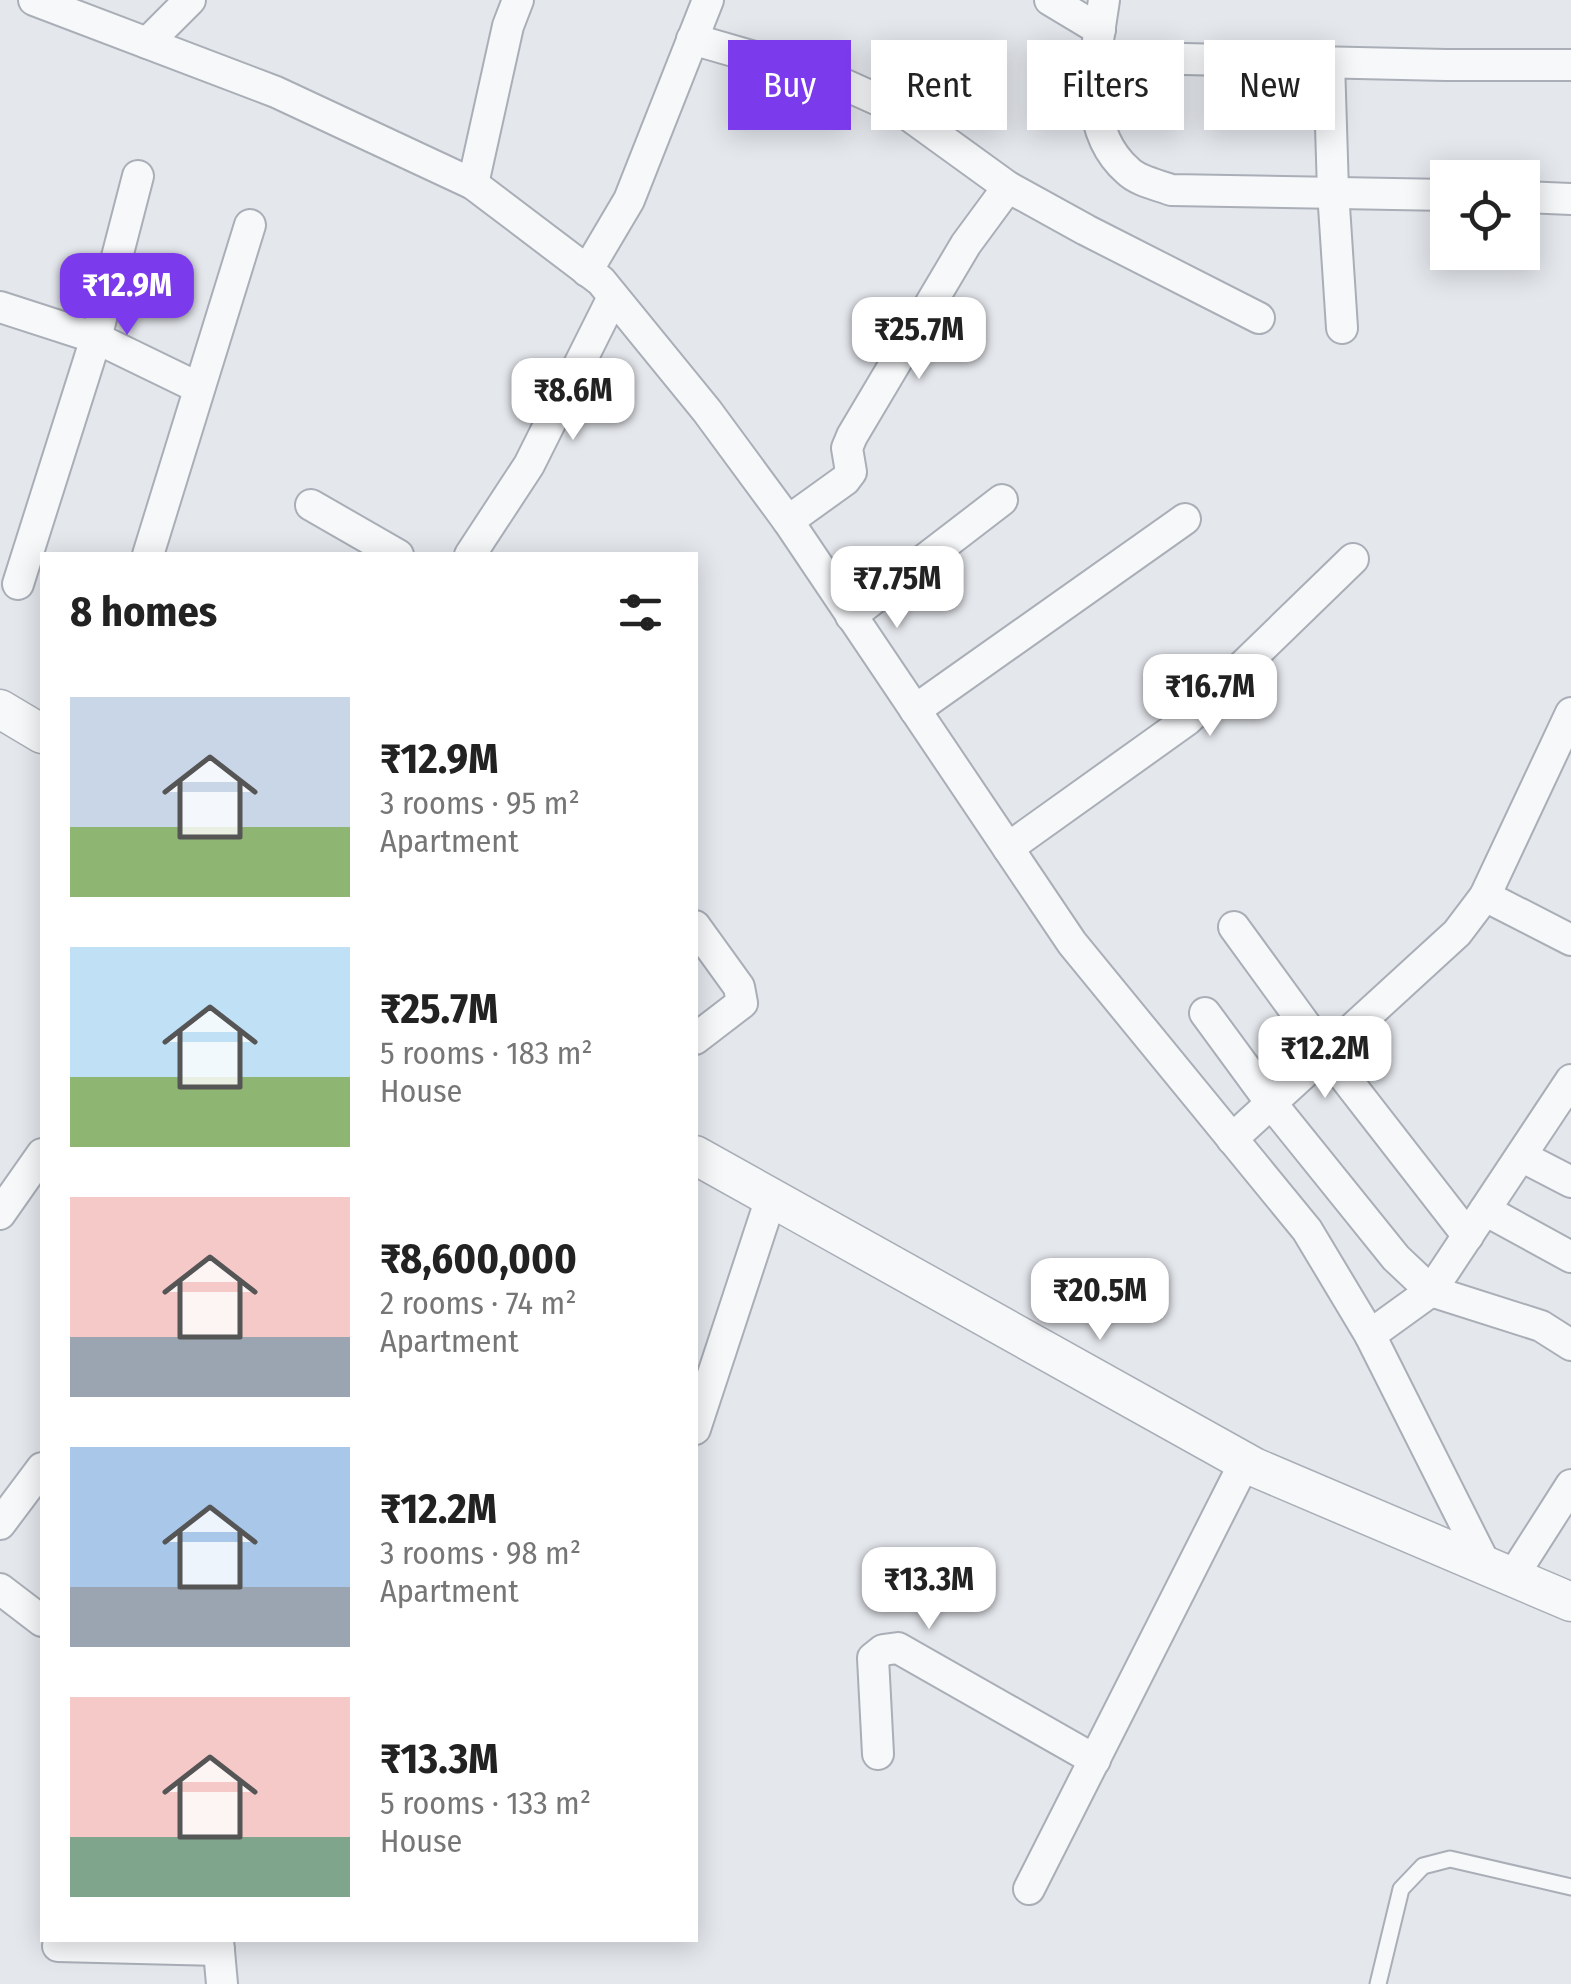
<!DOCTYPE html>
<html lang="en">
<head>
<meta charset="utf-8">
<style>
  :root { --surface:#fff; --page:#f6f6f6; --text:#222; --muted:#767676; --accent:#7c3aed }
  body { margin:0; font-family:"Fira Sans Condensed",sans-serif; background:var(--page); color:var(--text); height:100vh; display:flex; flex-direction:column; font-size:38px; white-space:nowrap }
  * { box-sizing:border-box; margin:0 }
  p { font-size:32px; color:var(--muted) }
  .icon { flex:none; width:55px; height:55px; fill:none; stroke:currentColor; stroke-width:2; stroke-linecap:round; stroke-linejoin:round }
  .map { position:relative; flex:1; overflow:hidden }
  .side { position:absolute; left:40px; top:552px; width:658px; height:1390px; display:flex; flex-direction:column; background:var(--surface); border-radius:0px; box-shadow:0 5px 25px #0003 }
  .side>* { flex:none }
  .hud { position:absolute; left:728px; top:40px; width:692px; height:90px; display:flex; gap:20px }
  .controls { position:absolute; left:1430px; top:160px; display:grid; gap:20px }
  .controls a { display:grid; place-items:center; width:110px; height:110px; border-radius:0px; background:var(--surface); box-shadow:0 5px 25px #0003; font-size:50px }
  .price { position:absolute; translate:-50% -85px; padding:0 22px; border-radius:20px; background:#fff; color:#222; font-size:32px; line-height:65px; filter:drop-shadow(0 2px 5px #0008) }
  .price::after { content:''; position:absolute; left:50%; top:60px; width:30px; height:22px; margin-left:-15px; background:inherit; clip-path:polygon(0 0,100% 0,50% 100%) }
  .price.active { background:var(--accent); color:#fff }
  ul { padding:0; list-style:none }
  li { display:flex; align-items:center; gap:30px; height:250px; padding:0 30px }
  li span { display:grid; place-items:center; flex:none; width:280px; height:200px; border-radius:0px; color:#555 }
  li>.icon { margin-inline-start:auto }
  span .icon { width:120px; height:120px; fill:#fffc; stroke-width:1 }
  li b { font-size:42px }
  h2 { display:flex; justify-content:space-between; align-items:center; height:120px; padding:0 30px; font-size:42px }
  .tag { padding:0 35px; border-radius:0px; background:var(--surface); box-shadow:0 5px 25px #0003; font-size:35px; line-height:90px }
  .tag.active { background:var(--accent); color:#fff }
  .map>svg:first-child { display:block }
  .lines { fill:none; stroke-linecap:round; stroke-linejoin:round }
  .service-casing { stroke:#a9aeb7; stroke-width:19 }
  .minor-casing { stroke:#a9aeb7; stroke-width:34 }
  .tertiary-casing { stroke:#a9aeb7; stroke-width:41 }
  .service { stroke:#f7f8fa; stroke-width:15 }
  .minor { stroke:#f7f8fa; stroke-width:30 }
  .tertiary { stroke:#f7f8fa; stroke-width:38 }
</style>
</head>
<body>
<div class="map">
<svg width="1571" height="1984" viewBox="0 0 1571 1984">
  <rect width="100%" height="100%" fill="#e4e7ec"/>
  <g class="lines">
    <defs>
      <polyline id="service" points="1378,1984 1401,1889 1423,1866 1450,1859 1571,1887"/>
      <g id="minor">
        <polyline points="34,0 276,92 473,184 601,281 707,411 788,521 1072,943 1307,1230 1370,1335 1486,1566"/>
        <polyline points="1050,0 1100,30"/>
        <path d="M1104,0C1096,56 1079,128 1128,171C1138,181 1158,185 1171,190L1448,195"/>
        <polyline points="692,39 834,80 903,111 1008,187 1086,230 1259,318"/>
        <polyline points="147,43 190,0"/>
        <polyline points="1096,57 1446,65 1571,65"/>
        <polyline points="1329,62 1333,191 1342,328"/>
        <polyline points="473,184 508,26 518,0"/>
        <polyline points="1522,197 1571,199"/>
        <polyline points="587,271 629,200 708,0"/>
        <polyline points="0,307 96,338 138,176"/>
        <polyline points="311,505 398,555"/>
        <polyline points="788,521 845,480 851,472 847,448 852,436 966,244 1008,187"/>
        <polyline points="148,555 250,225"/>
        <polyline points="470,555 529,465 613,297"/>
        <polyline points="18,584 96,338 199,388"/>
        <polyline points="851,616 1002,500"/>
        <polyline points="915,710 1185,519"/>
        <polyline points="1008,848 1187,720 1353,559"/>
        <polyline points="1485,896 1571,940"/>
        <polyline points="695,926 739,987 742,1003 695,1039"/>
        <polyline points="1234,927 1325,1052 1468,1236"/>
        <polyline points="1205,1013 1271,1103 1396,1258 1431,1291 1541,1326 1571,1345"/>
        <polyline points="1232,1139 1457,933 1485,896 1571,713"/>
        <polyline points="1521,1156 1571,1182"/>
        <polyline points="1485,1210 1571,1257"/>
        <polyline points="0,1214 42,1154"/>
        <polyline points="1370,1335 1431,1291 1571,1080"/>
        <polyline points="695,1429 771,1198"/>
        <polyline points="0,1524 42,1468"/>
        <polyline points="1511,1579 1571,1485"/>
        <polyline points="0,1589 42,1621"/>
        <polyline points="878,1754 873,1658 883,1650 898,1648 1095,1760"/>
        <polyline points="1029,1889 1245,1462"/>
        <polyline points="218,1940 222,1984"/>
        <polyline points="58,1946 219,1950"/>
      </g>
      <g id="tertiary">
        <polyline points="0,709 42,734"/>
        <polyline points="695,1155 1254,1467 1571,1602"/>
      </g>
    </defs>
    <use href="#service" class="service-casing"/>
    <use href="#minor" class="minor-casing"/>
    <use href="#tertiary" class="tertiary-casing"/>
    <use href="#service" class="service"/>
    <use href="#minor" class="minor"/>
    <use href="#tertiary" class="tertiary"/>
  </g>
</svg>
<div class="controls">
<a><svg class="icon" aria-label="locate" viewBox="0 0 24 24"><circle cx="12" cy="12" r="6"/><path d="M12 2v4M12 18v4M2 12h4M18 12h4"/></svg></a>
</div>
<b class="price active" style="left:127px;top:338px">₹12.9M</b>
<b class="price" style="left:919px;top:382px">₹25.7M</b>
<b class="price" style="left:573px;top:443px">₹8.6M</b>
<b class="price" style="left:897px;top:631px">₹7.75M</b>
<b class="price" style="left:1210px;top:739px">₹16.7M</b>
<b class="price" style="left:1325px;top:1101px">₹12.2M</b>
<b class="price" style="left:1100px;top:1343px">₹20.5M</b>
<b class="price" style="left:929px;top:1632px">₹13.3M</b>
<div class="hud">
<a class="tag active">Buy</a>
<a class="tag">Rent</a>
<a class="tag">Filters</a>
<a class="tag">New</a>
</div>
<section class="side">
<h2>8 homes<svg class="icon" aria-label="filters" viewBox="0 0 24 24"><path d="M4 7h16M4 17h16"/><circle cx="9" cy="7" r="2"/><circle cx="15" cy="17" r="2"/></svg></h2>
<ul>
<li><span style="background:linear-gradient(#c9d6e8 65%,#8fb573 0)"><svg class="icon" aria-label="home" viewBox="0 0 24 24"><path d="M3 11l9-7 9 7M6 9v11h12V9"/></svg></span><div><b>₹12.9M</b><p>3 rooms · 95 m²</p><p>Apartment</p></div></li>
<li><span style="background:linear-gradient(#bfe0f5 65%,#8fb573 0)"><svg class="icon" aria-label="home" viewBox="0 0 24 24"><path d="M3 11l9-7 9 7M6 9v11h12V9"/></svg></span><div><b>₹25.7M</b><p>5 rooms · 183 m²</p><p>House</p></div></li>
<li><span style="background:linear-gradient(#f6c9c9 70%,#9aa5b1 0)"><svg class="icon" aria-label="home" viewBox="0 0 24 24"><path d="M3 11l9-7 9 7M6 9v11h12V9"/></svg></span><div><b>₹8,600,000</b><p>2 rooms · 74 m²</p><p>Apartment</p></div></li>
<li><span style="background:linear-gradient(#a9c7e8 70%,#9aa5b1 0)"><svg class="icon" aria-label="home" viewBox="0 0 24 24"><path d="M3 11l9-7 9 7M6 9v11h12V9"/></svg></span><div><b>₹12.2M</b><p>3 rooms · 98 m²</p><p>Apartment</p></div></li>
<li><span style="background:linear-gradient(#f6c9c9 70%,#7fa58c 0)"><svg class="icon" aria-label="home" viewBox="0 0 24 24"><path d="M3 11l9-7 9 7M6 9v11h12V9"/></svg></span><div><b>₹13.3M</b><p>5 rooms · 133 m²</p><p>House</p></div></li>
</ul>
</section>
</div>
</body>
</html>
